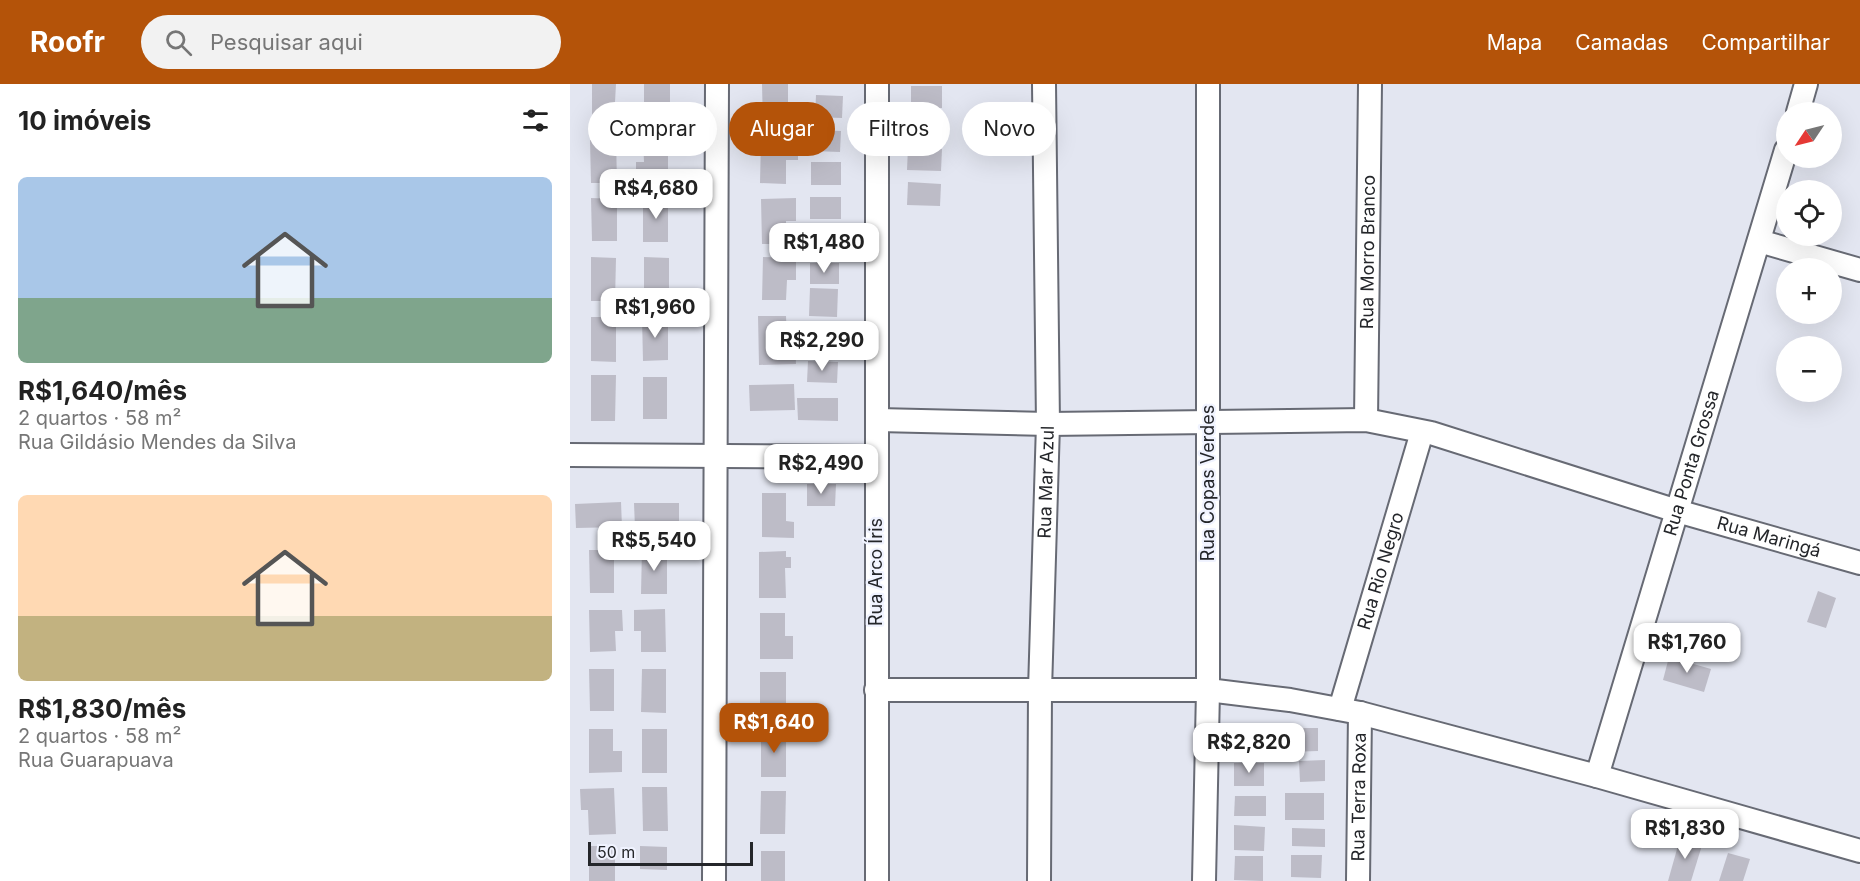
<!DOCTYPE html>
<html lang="pt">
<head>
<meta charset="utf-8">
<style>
  :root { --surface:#fff; --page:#f2f2f2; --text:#222; --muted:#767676; --accent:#b45309 }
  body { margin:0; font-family:Inter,sans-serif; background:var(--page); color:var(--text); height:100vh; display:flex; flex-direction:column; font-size:22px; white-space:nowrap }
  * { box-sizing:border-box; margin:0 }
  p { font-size:20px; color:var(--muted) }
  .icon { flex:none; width:33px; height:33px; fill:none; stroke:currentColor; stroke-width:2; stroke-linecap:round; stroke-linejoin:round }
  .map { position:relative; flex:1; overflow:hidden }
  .sheet { display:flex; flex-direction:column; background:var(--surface); width:570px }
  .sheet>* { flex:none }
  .top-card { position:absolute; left:18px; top:18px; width:570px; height:54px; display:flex; gap:12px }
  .needle { width:39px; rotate:235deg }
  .tools { position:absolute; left:1206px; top:18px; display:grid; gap:12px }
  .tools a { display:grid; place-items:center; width:66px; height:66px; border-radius:50%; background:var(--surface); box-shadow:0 6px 24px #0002; font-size:30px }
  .scale { position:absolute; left:18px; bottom:15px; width:165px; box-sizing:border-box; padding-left:6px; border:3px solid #24262a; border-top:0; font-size:16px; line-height:21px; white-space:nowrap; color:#24262a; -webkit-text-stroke:4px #f0f3ff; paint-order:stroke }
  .price { position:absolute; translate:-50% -51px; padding:0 14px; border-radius:12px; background:#fff; color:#222; font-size:20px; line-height:39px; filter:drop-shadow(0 2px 3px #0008) }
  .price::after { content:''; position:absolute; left:50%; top:36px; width:18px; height:14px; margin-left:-9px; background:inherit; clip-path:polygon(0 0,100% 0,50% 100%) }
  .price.active { background:var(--accent); color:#fff }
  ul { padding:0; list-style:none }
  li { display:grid; align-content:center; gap:12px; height:318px; padding:0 18px }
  li span { display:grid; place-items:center; height:186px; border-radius:9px; color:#555 }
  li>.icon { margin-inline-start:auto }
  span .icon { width:108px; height:108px; fill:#fffc; stroke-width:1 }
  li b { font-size:26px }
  h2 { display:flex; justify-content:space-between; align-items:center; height:72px; padding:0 18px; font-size:26px }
  .pill { padding:0 21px; border-radius:27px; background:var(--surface); box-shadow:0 6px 24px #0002; font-size:21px; line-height:54px }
  .pill.active { background:var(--accent); color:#fff }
  header { display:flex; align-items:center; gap:36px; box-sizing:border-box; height:84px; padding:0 30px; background:var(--accent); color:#fff }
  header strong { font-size:28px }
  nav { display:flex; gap:33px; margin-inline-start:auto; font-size:21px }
  .search { width:420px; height:54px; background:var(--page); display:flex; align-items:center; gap:15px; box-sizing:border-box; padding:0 21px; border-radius:33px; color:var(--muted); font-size:22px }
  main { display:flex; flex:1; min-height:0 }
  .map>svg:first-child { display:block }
  .building { fill:#bdbcc7 }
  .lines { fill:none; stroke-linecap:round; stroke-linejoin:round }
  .street-casing { stroke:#676a74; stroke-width:26 }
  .street { stroke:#fff; stroke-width:22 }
  .labels { text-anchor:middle; stroke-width:4.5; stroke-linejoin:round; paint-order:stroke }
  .street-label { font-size:18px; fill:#24262a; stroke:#f0f3ff }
</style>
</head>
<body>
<header>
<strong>Roofr</strong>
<div class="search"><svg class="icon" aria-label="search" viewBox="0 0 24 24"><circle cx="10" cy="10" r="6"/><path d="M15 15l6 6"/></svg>Pesquisar aqui</div>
<nav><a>Mapa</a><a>Camadas</a><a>Compartilhar</a></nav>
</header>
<main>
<section class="sheet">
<h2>10 imóveis<svg class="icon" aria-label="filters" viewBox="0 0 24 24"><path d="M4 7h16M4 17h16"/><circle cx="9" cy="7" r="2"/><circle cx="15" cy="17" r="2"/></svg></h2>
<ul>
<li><span style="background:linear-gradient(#a9c7e8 65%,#7fa58c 0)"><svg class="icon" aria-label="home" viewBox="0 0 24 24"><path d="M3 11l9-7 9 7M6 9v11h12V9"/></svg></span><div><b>R$1,640/mês</b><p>2 quartos · 58 m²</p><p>Rua Gildásio Mendes da Silva</p></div></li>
<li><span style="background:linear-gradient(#ffd9b3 65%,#c2b280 0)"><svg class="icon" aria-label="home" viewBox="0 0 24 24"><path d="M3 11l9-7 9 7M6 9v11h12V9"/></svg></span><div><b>R$1,830/mês</b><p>2 quartos · 58 m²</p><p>Rua Guarapuava</p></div></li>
</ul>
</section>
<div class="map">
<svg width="1290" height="797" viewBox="0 0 1290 797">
  <rect width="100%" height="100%" fill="#e3e6f1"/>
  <g class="building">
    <polygon points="22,0 46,0 45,18 61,18 61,44 22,43"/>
    <rect x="74" y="0" width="26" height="40"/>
    <polygon points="192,0 218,0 218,20 230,20 230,47 218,47 218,41 193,41"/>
    <rect x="341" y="2" width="31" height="22"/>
    <polygon points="246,11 273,12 272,34 245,33"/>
    <rect x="339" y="35" width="32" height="21"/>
    <polygon points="244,46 271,47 270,68 243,67"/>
    <polygon points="46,55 47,99 21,99 20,56"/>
    <polygon points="73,55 98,55 98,99 66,99 66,78 74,78"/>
    <polygon points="191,55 228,56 228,76 216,76 216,100 190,99"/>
    <polygon points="338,64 372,65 371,87 337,86"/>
    <rect x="241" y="78" width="30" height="23"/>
    <polygon points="338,98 371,100 370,122 337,121"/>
    <rect x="240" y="113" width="31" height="22"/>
    <polygon points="21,114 47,115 47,157 22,157"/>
    <rect x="73" y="114" width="25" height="44"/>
    <polygon points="226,114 226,137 216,137 216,160 192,160 191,115"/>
    <polygon points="241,140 270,141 269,167 240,167"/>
    <polygon points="21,173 46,174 45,217 21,217"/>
    <polygon points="74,173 99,174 99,218 74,217"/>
    <polygon points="193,173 226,174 226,196 217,196 216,216 192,216"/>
    <rect x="240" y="179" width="29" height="21"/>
    <polygon points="240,204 268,205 267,233 239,232"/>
    <polygon points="188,232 216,232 217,257 225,257 226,280 189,281"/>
    <polygon points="21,233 46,233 46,278 21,277"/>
    <polygon points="72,233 98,233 98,276 73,277"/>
    <polygon points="254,238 269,238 268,269 254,268"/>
    <polygon points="230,242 251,243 249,266 228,263"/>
    <polygon points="238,277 268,278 267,299 237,298"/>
    <polygon points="21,291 46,291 45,337 21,337"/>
    <rect x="73" y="293" width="24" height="42"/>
    <polygon points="224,300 225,326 180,327 179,301"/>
    <polygon points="227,314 268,314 268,337 228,336"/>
    <polygon points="237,400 266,400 265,422 237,422"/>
    <polygon points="192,409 216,409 216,437 224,438 224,454 192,453"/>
    <polygon points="51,418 52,443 6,444 5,420"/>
    <polygon points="64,419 109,419 109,444 65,444"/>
    <polygon points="72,465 97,465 97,510 71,510"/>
    <polygon points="19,466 44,466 44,509 20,509"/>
    <polygon points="216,467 216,473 221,473 221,484 215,484 216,514 189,514 189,468"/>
    <polygon points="1248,507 1266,514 1256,544 1237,538"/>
    <polygon points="95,525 96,568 71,568 71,547 64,547 64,526"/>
    <polygon points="19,526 52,526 53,547 45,547 46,567 20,568"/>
    <polygon points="190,529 215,529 215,552 223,552 223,575 190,575"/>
    <polygon points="1099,573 1141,585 1134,608 1093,596"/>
    <polygon points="19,585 44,585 44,627 20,627"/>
    <polygon points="72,585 96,585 96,629 71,628"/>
    <rect x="190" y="588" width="26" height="43"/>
    <polygon points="662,639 694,639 694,663 663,663"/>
    <polygon points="718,644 748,644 748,667 718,668"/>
    <polygon points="19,645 43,645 43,667 52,667 52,688 19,689"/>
    <rect x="72" y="645" width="25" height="44"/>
    <rect x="191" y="648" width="25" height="45"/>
    <polygon points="755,676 755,697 730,698 729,677"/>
    <rect x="664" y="679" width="30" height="23"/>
    <polygon points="72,703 97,703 98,747 73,747"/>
    <polygon points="44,704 46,750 19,751 18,726 11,726 10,705"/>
    <polygon points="191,707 216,707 215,750 190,750"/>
    <rect x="715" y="709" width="39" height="27"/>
    <polygon points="665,712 696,712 696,732 664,732"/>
    <polygon points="664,741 695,743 694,767 664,766"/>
    <polygon points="722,744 755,745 755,763 722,762"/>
    <polygon points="1111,751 1133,758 1121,797 1098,797"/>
    <rect x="19" y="762" width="26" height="35"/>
    <polygon points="70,762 97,763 97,786 70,785"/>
    <rect x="191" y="767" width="24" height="30"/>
    <polygon points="1158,769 1180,775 1173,797 1149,797"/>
    <polygon points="721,771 752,771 751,794 721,793"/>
    <polygon points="665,772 693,772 693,797 664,796"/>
  </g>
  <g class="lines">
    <defs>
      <g id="street">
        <polyline points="1228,28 1236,0"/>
        <polyline points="1189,157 1290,186"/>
        <path id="s1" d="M308,336L478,340L796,336L861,349L1107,427L1290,479"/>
        <path id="s2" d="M796,336L800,0"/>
        <polyline points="0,371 307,373"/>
        <polyline points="306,606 638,606 720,616 790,629 1027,692 1290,767"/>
        <path id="s3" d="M770,625L852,348"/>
        <path id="s4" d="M1027,692L1216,66"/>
        <polyline points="144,797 147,0"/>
        <polyline points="307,797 307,0"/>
        <path id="s5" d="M469,797L470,606L478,340L474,0"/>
        <polyline points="634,797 638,606 638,0"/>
        <path id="s6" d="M788,797L790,629"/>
      </g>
    </defs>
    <use href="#street" class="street-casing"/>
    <use href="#street" class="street"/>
  </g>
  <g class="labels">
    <g class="street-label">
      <text dy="6" stroke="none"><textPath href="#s2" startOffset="168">Rua Morro Branco</textPath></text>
      <text dy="6" stroke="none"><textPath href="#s4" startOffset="327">Rua Ponta Grossa</textPath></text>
      <text dy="6" stroke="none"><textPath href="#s5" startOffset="399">Rua Mar Azul</textPath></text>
      <text transform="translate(638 399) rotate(-90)" y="6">Rua Copas Verdes</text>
      <text dy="6" stroke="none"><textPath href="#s1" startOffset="908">Rua Maringá</textPath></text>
      <text dy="6" stroke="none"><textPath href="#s3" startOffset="144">Rua Rio Negro</textPath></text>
      <text transform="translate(306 488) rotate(-90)" y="6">Rua Arco Íris</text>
      <text dy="6" stroke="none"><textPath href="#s6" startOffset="84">Rua Terra Roxa</textPath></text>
    </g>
  </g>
</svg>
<div class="tools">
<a><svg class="needle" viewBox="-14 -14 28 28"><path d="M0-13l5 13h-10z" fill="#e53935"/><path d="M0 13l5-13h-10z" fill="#767676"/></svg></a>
<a><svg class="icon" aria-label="locate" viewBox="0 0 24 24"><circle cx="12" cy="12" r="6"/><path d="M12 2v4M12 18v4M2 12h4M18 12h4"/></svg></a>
<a>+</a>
<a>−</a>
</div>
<div class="scale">50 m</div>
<b class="price" style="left:86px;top:136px">R$4,680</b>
<b class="price" style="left:254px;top:190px">R$1,480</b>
<b class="price" style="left:85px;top:255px">R$1,960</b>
<b class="price" style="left:252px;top:288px">R$2,290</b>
<b class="price" style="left:251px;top:411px">R$2,490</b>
<b class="price" style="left:84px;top:488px">R$5,540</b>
<b class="price" style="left:1117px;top:590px">R$1,760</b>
<b class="price active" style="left:204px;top:670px">R$1,640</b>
<b class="price" style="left:679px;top:690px">R$2,820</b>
<b class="price" style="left:1115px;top:776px">R$1,830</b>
<div class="top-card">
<a class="pill">Comprar</a>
<a class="pill active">Alugar</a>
<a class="pill">Filtros</a>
<a class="pill">Novo</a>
</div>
</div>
</main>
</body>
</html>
